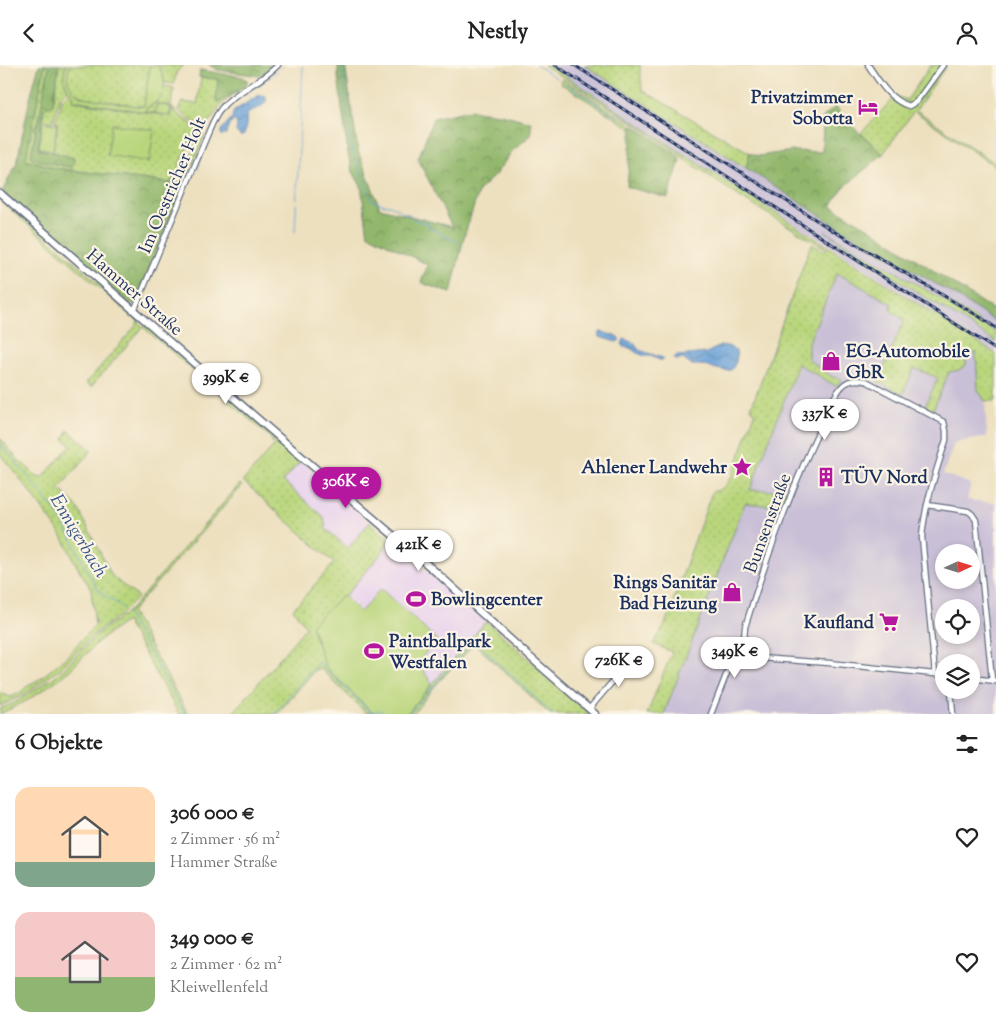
<!DOCTYPE html>
<html lang="de">
<head>
<meta charset="utf-8">
<style>
  :root { --surface:#fff; --page:#f2f2f2; --text:#222; --muted:#767676; --accent:#b5179e }
  body { margin:0; font-family:"Sorts Mill Goudy",serif; background:var(--page); color:var(--text); height:100vh; display:flex; flex-direction:column; font-size:19px; white-space:nowrap }
  * { box-sizing:border-box; margin:0 }
  p { font-size:16px; color:var(--muted) }
  .icon { flex:none; width:28px; height:28px; fill:none; stroke:currentColor; stroke-width:2; stroke-linecap:round; stroke-linejoin:round }
  .map { position:relative; height:649px; overflow:hidden }
  .panel { display:flex; flex-direction:column; background:var(--surface); flex:1 }
  .panel>* { flex:none }
  .needle { width:32px; rotate:86deg }
  .fabs { position:absolute; left:935px; top:479px; display:grid; gap:10px }
  .fabs a { display:grid; place-items:center; width:45px; height:45px; border-radius:50%; background:var(--surface); box-shadow:0 2px 8px #0003; font-size:25px }
  .price { position:absolute; translate:-50% -42px; padding:0 11px; border-radius:18px; background:#fff; color:#222; font-size:16px; line-height:32px; filter:drop-shadow(0 1px 2px #0008) }
  .price::after { content:''; position:absolute; left:50%; top:30px; width:15px; height:11px; margin-left:-8px; background:inherit; clip-path:polygon(0 0,100% 0,50% 100%) }
  .price.selected { background:var(--accent); color:#fff }
  ul { padding:0; list-style:none }
  li { display:flex; align-items:center; gap:15px; height:125px; padding:0 15px }
  li span { display:grid; place-items:center; flex:none; width:140px; height:100px; border-radius:15px; color:#555 }
  li>.icon { margin-inline-start:auto }
  span .icon { width:60px; height:60px; fill:#fffc; stroke-width:1 }
  li b { font-size:21px }
  h2 { display:flex; justify-content:space-between; align-items:center; height:60px; padding:0 15px; font-size:21px }
  header { display:flex; justify-content:space-between; align-items:center; height:65px; padding:0 15px; background:var(--surface); font-size:22px; font-weight:700 }
  .map>svg:first-child { display:block }
  .built { fill:#e8d2ee }
  .industrial { fill:#c9bfd7; fill-rule:evenodd }
  .grass { fill:url(#grass-dots); stroke:#6a826d }
  .forest { fill:url(#forest-crowns); stroke:#567365 }
  .pitch { fill:#b9d67c; stroke:#6a826d }
  .water { fill:url(#water-waves); stroke:#42689a }
  .lines { fill:none; stroke-linecap:round; stroke-linejoin:round }
  .stream { stroke:#6aa1d7; stroke-width:1 }
  .minor-casing { stroke:#646d80; stroke-width:7 }
  .secondary-casing { stroke:#646d80; stroke-width:9 }
  .minor { stroke:#fff; stroke-width:4.5 }
  .secondary { stroke:#fff; stroke-width:6 }
  .rail-casing { stroke:#1b2f5e; stroke-width:3 }
  .rail { stroke:#fcf5e5; stroke-width:1; stroke-dasharray:4; stroke-linecap:butt }
  .labels { text-anchor:middle; stroke-width:4.5; stroke-linejoin:round; paint-order:stroke }
  .poi-label { font-size:18px; font-weight:bold; fill:#1b2f5e; stroke:#fcf5e5; text-anchor:end }
  .street-label { font-size:18px; fill:#1b2f5e; stroke:#fcf5e5 }
  .water-label { font-size:19px; font-style:italic; fill:#375788; stroke:#fcf5e5 }
</style>
</head>
<body>
<header><svg class="icon" aria-label="back" viewBox="0 0 24 24"><path d="M15 5l-7 7 7 7"/></svg>Nestly<svg class="icon" aria-label="person" viewBox="0 0 24 24"><circle cx="12" cy="8" r="4"/><path d="M4 21q1-7 8-7t8 7"/></svg></header>
<div class="map">
<svg width="996" height="649" viewBox="0 0 996 649">
  <defs>
    <pattern id="grass-dots" width="8" height="8" patternUnits="userSpaceOnUse" patternTransform="scale(1.25)"><rect width="8" height="8" fill="#b9d67c"/><path d="M2 2h.1M6 6h.1" fill="none" stroke="#9eb86e" stroke-width="1.8" stroke-linecap="round"/></pattern>
    <pattern id="forest-crowns" width="20" height="18" patternUnits="userSpaceOnUse" patternTransform="scale(1.25)"><rect width="20" height="18" fill="#92b76c"/><path d="M2 6a3 3 0 1 1 6 0M12 15a3 3 0 1 1 6 0" fill="none" stroke="#76955c"/></pattern>
    <pattern id="water-waves" width="16" height="10" patternUnits="userSpaceOnUse" patternTransform="scale(1.25)"><rect width="16" height="10" fill="#6aa1d7"/><path d="M0 5q4-4 8 0t8 0" fill="none" stroke="#5684b2"/></pattern>
  </defs>
  <rect width="100%" height="100%" fill="#fcf5e5"/>
  <filter id="ink" filterUnits="userSpaceOnUse"><feTurbulence type="fractalNoise" baseFrequency=".02" numOctaves="2"/><feDisplacementMap in="SourceGraphic" scale="10" xChannelSelector="R" yChannelSelector="G"/><feConvolveMatrix kernelMatrix="1 2 1 2 8 2 1 2 1" color-interpolation-filters="sRGB"/></filter>
  <filter id="wash" filterUnits="userSpaceOnUse"><feTurbulence type="fractalNoise" baseFrequency=".0096" numOctaves="4" result="noise"/><feDisplacementMap in="SourceGraphic" scale="20" xChannelSelector="R" yChannelSelector="G"/><feGaussianBlur stdDeviation="1.12" result="paint"/><feColorMatrix in="noise" values="0 0 0 0 0 0 0 0 0 0 0 0 0 0 0 0 0 1.4 0 .05"/><feComposite in="paint" operator="in"/></filter>
  <g filter="url(#wash)">
    <rect width="100%" height="100%" fill="#ede0bf"/>
    <g class="built">
      <polygon points="301,396 353,440 352,442 370,457 348,483 326,464 283,416"/>
      <polygon points="390,476 486,556 432,619 418,597 437,575 381,525 360,547 344,532 372,500"/>
    </g>
    <g class="industrial">
      <polygon points="549,0 584,0 834,160 928,214 987,251 996,257 996,288 827,179 682,88"/>
      <path d="M837,208L892,239L890,246L903,255L878,317L903,329L914,303L938,314L925,341L933,345L949,307L959,305L965,288H976L978,325L985,336L987,372L954,378L943,409L971,419L967,435L996,438V649H664L745,438L782,442L789,426L750,425L799,299L836,321L842,314L832,312L808,295V279ZM944,488H971V515H944ZM944,542H971V570H944ZM944,598H971V625H944Z"/>
    </g>
    <g class="grass">
      <path d="M45,0H49L38,59L35,61C36,72 32,81 31,91L35,94L71,102L74,93L53,87L58,58L55,57L63,33L69,27L74,31L73,36L170,51L171,47H173V45H171L172,42C180,52 190,58 200,64L194,69L192,72L176,110L177,113H180L183,110L196,79H195C196,74 198,70 203,69L204,73L187,112L185,111L171,118L55,103L25,94Z"/>
      <path d="M59,0H66C63,9 63,16 68,24L60,32L53,57L43,55L44,43L53,39Z"/>
      <path d="M70,0H150L144,41H136C125,39 115,37 104,36C96,34 87,34 80,31C68,25 64,12 70,0Z"/>
      <path d="M157,0H184L177,6L174,19L165,18C164,11 161,6 157,0Z"/>
      <path d="M544,0H549L682,88L996,289V336H985L978,325L976,288H966V300L959,305L949,307L933,345L925,341L938,313L914,303L903,329L878,317L904,255L890,245L892,239L837,208L808,279V294L832,312L842,314L836,321L798,299L750,425L789,426L782,442L745,438L664,649H647L672,587L653,579L664,562L712,427C722,424 725,423 730,413H731L755,348L751,343L810,182L812,179L825,186L827,184L741,133L632,57Z"/>
      <polygon points="584,0 640,0 642,25 750,88 746,103"/>
      <path d="M869,0H872C881,13 890,31 907,35L931,0H941C935,9 921,34 912,38C898,45 876,9 869,0Z"/>
      <path d="M944,0H947L916,45L996,99V102L914,46L883,89L861,68L892,35C900,39 908,45 916,39Z"/>
      <path d="M201,13L218,14L216,35C229,34 229,29 240,25C233,30 226,35 220,41C215,48 212,57 204,61C195,60 184,51 178,44L183,37L197,39Z"/>
      <polygon points="562,14 632,60 632,64 560,18"/>
      <polygon points="165,21 174,23 171,41 157,39 155,48 146,47 146,43 156,38 164,24"/>
      <polygon points="0,131 139,254 140,259 143,262 146,260 275,372 275,375 273,378 270,372 143,262 91,322 86,318 135,262 138,256 133,252 132,253 129,251 129,249 0,135"/>
      <polygon points="825,166 973,252 996,268 996,277 862,192"/>
      <polygon points="68,365 92,385 59,424 70,434 79,445 111,509 114,513 138,532 119,551 93,570 60,604 25,629 0,641 0,628 11,632 22,626 28,620 38,615 52,604 65,593 95,560 91,524 78,503 62,471 32,429 0,389 0,373 20,397 25,400 37,412 42,413 71,380 64,374"/>
      <polygon points="277,377 280,377 301,396 283,416 324,452 326,464 348,483 370,457 389,475 382,488 344,532 343,531 311,560 326,603 374,649 367,649 320,603 315,605 277,649 232,649 306,562 293,544 334,498 243,416"/>
      <polygon points="240,419 242,421 131,547 188,649 179,649 126,556 99,576 71,604 60,613 28,635 0,649 0,644 14,638 53,613 63,605 95,571 130,545"/>
      <polygon points="486,556 591,649 550,649 477,581 474,580 471,582 434,622 413,649 407,649"/>
    </g>
    <g class="forest">
      <polygon points="39,0 45,0 26,94 55,103 170,118 171,118 173,112 179,114 183,111 187,112 135,238 129,239 2,127 17,97 30,33"/>
      <path d="M49,0H59L53,39L49,42L44,43L38,84L53,87L74,93L73,101L71,102C68,102 65,101 62,100C61,100 59,100 58,100C49,98 41,96 32,93L31,91L36,67L35,61L38,59Z"/>
      <polygon points="209,0 275,0 263,10 260,11 218,5"/>
      <polygon points="338,0 345,0 358,86 380,143 452,162 418,94 433,53 470,45 505,50 531,57 531,70 513,85 495,110 479,125 464,172 451,228 427,220 421,217 428,200 370,170 368,170 361,121 352,105 348,89 338,12"/>
      <polygon points="200,5 243,12 247,15 247,19 245,22 235,27 222,36 218,38 216,35 218,14 201,13 201,12 199,12"/>
      <polygon points="836,41 844,54 883,89 843,123 831,141 869,163 996,247 996,257 948,226 835,160 746,103 750,88 758,91 793,86 822,87 823,52"/>
      <polygon points="632,61 634,61 679,92 680,96 668,133 627,122"/>
    </g>
    <g class="pitch">
      <path d="M66,0H70C64,14 69,26 83,32L136,41H144L150,0H157C170,15 165,36 146,43V47L73,35L74,31C64,22 62,12 66,0Z"/>
      <polygon points="157,39 171,42 169,51 155,48"/>
      <polygon points="43,57 57,59 53,85 39,83"/>
      <polygon points="112,59 154,65 149,97 107,90"/>
      <polygon points="381,524 437,575 418,597 432,619 407,649 374,649 326,603 311,560 343,530 360,547"/>
    </g>
    <g class="water">
      <polygon points="262,30 266,31 266,37 262,41 247,49 245,68 243,71 240,71 236,67 237,59 235,55 229,60 226,69 222,71 221,69 221,65 232,53 233,48 234,46 257,31"/>
      <polygon points="600,267 603,267 618,272 619,273 619,276 616,277 600,272 599,271"/>
      <polygon points="624,274 634,278 639,285 663,293 664,294 662,296 650,291 645,291 637,288 630,283 623,282 622,279"/>
      <path d="M720,281H728L736,286C738,294 736,299 731,305L725,306L701,300H691L683,294L675,295L674,293L677,291L706,288Z"/>
    </g>
    <g class="lines">
      <g class="stream">
        <polyline points="342,0 352,86 372,135 385,140 390,140 404,148 409,149 413,154 428,159 430,163 459,178"/>
        <polyline points="536,0 558,14"/>
        <polyline points="564,18 603,43"/>
        <polyline points="606,45 618,53"/>
        <path d="M198,105L199,100C207,80 214,54 231,39C248,25 269,17 284,0"/>
        <polyline points="295,167 303,1"/>
        <path d="M0,378C18,401 39,423 56,447C73,471 82,500 98,524C105,534 118,536 125,546"/>
        <polyline points="127,549 185,649"/>
        <polyline points="274,649 319,597 371,648 380,645 386,649"/>
        <polyline points="409,649 470,580 474,578 477,578 553,649"/>
      </g>
    </g>
  </g>
  <g filter="url(#ink)">
    <g class="lines">
      <defs>
        <g id="minor">
          <path d="M868,0C879,16 889,35 909,41L916,37L943,0"/>
          <path d="M134,246L209,66C213,56 218,46 226,38C242,23 263,16 278,0"/>
          <polyline points="927,440 968,446 972,449 976,455 992,615"/>
          <path d="M746,592L744,574L745,562C768,489 793,417 827,349C832,339 837,322 848,317C853,314 860,315 866,316L944,357L946,366V375C936,407 925,438 922,472L935,609"/>
          <polyline points="971,613 996,616"/>
          <polyline points="951,625 953,649"/>
          <polyline points="589,644 619,609 632,597"/>
          <path d="M711,649L730,600C735,594 739,593 746,592L829,598L944,610"/>
        </g>
        <polyline id="secondary" points="0,128 244,342 437,508 530,592 595,649"/>
      </defs>
      <use href="#minor" class="minor-casing"/>
      <use href="#secondary" class="secondary-casing"/>
      <use href="#minor" class="minor"/>
      <use href="#secondary" class="secondary"/>
      <defs>
        <g id="rail">
          <polyline points="555,0 996,285"/>
          <polyline points="574,0 835,167 980,252 996,263"/>
        </g>
      </defs>
      <use href="#rail" class="rail-casing"/>
      <use href="#rail" class="rail"/>
    </g>
  </g>
  <defs>
    <symbol id="hotel-bare" viewBox="-9 -9 18 18"><path d="M-6-4.5h1.5V1H6V5H4.5V3h-9V5H-6ZM-4 0a1.8 1.8 0 1 1 3.6 0ZM.5 0V-2.5h3Q6-2.5 6 0Z" fill="#b5179e" stroke="#fcf5e5" stroke-width="2.5" paint-order="stroke"/></symbol>
    <symbol id="shop-bare" viewBox="-9 -9 18 18"><path d="M-5-2.5h2.3a2.7 3.5 0 0 1 5.4 0H5L5.5 6h-11ZM-1.5-2.5h3a1.5 2.3 0 0 0-3 0Z" fill="#b5179e" stroke="#fcf5e5" stroke-width="2.5" paint-order="stroke"/></symbol>
    <symbol id="sight-bare" viewBox="-9 -9 18 18"><path d="M0-6L1.8-2.2L6-1.7L2.9 1.2L3.7 5.4L0 3.3L-3.7 5.4L-2.9 1.2L-6-1.7L-1.8-2.2Z" fill="#b5179e" stroke="#fcf5e5" stroke-width="2.5" paint-order="stroke"/></symbol>
    <symbol id="building-bare" viewBox="-9 -9 18 18"><path d="M-4-6H4V6H1V3H-1V6H-4ZM-2.5-4.3h1.7v1.8h-1.7ZM.8-4.3h1.7v1.8H.8ZM-2.5-1h1.7V.8h-1.7ZM.8-1h1.7V.8H.8Z" fill="#b5179e" stroke="#fcf5e5" stroke-width="2.5" paint-order="stroke"/></symbol>
    <symbol id="stadium-bare" viewBox="-9 -9 18 18"><path d="M0-5a6.5 5 0 1 0 0 10a6.5 5 0 1 0 0-10ZM-3.5-1.8h7v3.6h-7Z" fill="#b5179e" stroke="#fcf5e5" stroke-width="2.5" paint-order="stroke"/></symbol>
    <symbol id="supermarket-bare" viewBox="-9 -9 18 18"><path d="M-6-5.5h2.5l.6 2H6L4.5 2H-2.5L-4.4-4H-6ZM-1.5 3.2a1.3 1.3 0 1 0 .1 0ZM3 3.2a1.3 1.3 0 1 0 .1 0Z" fill="#b5179e" stroke="#fcf5e5" stroke-width="2.5" paint-order="stroke"/></symbol>
  </defs>
  <g fill-rule="evenodd">
    <use href="#hotel-bare" x="854" y="28" width="28" height="28"/>
    <use href="#shop-bare" x="817" y="282" width="28" height="28"/>
    <use href="#sight-bare" x="728" y="388" width="28" height="28"/>
    <use href="#building-bare" x="812" y="398" width="28" height="28"/>
    <use href="#shop-bare" x="718" y="513" width="28" height="28"/>
    <use href="#stadium-bare" x="402" y="520" width="28" height="28"/>
    <use href="#supermarket-bare" x="875" y="543" width="28" height="28"/>
    <use href="#stadium-bare" x="360" y="572" width="28" height="28"/>
  </g>
  <g class="labels">
    <g class="poi-label">
      <text x="853" y="38">Privatzimmer<tspan x="853" dy="21">Sobotta</tspan></text>
      <text x="846" y="292" text-anchor="start">EG-Automobile<tspan x="846" dy="21">GbR</tspan></text>
      <text x="727" y="408">Ahlener Landwehr</text>
      <text x="841" y="418" text-anchor="start">TÜV Nord</text>
      <text x="717" y="523">Rings Sanitär<tspan x="717" dy="21">Bad Heizung</tspan></text>
      <text x="431" y="540" text-anchor="start">Bowlingcenter</text>
      <text x="874" y="563">Kaufland</text>
      <text x="389" y="582" text-anchor="start">Paintballpark<tspan x="389" dy="21">Westfalen</tspan></text>
    </g>
    <g class="street-label">
      <text transform="translate(172 120) rotate(-67)" y="6">Im Oestricher Holt</text>
      <text transform="translate(135 227) rotate(41)" y="6">Hammer Straße</text>
      <text transform="translate(767 458) rotate(-70)" y="6">Bunsenstraße</text>
    </g>
    <g class="water-label">
      <text transform="translate(80 470) rotate(59)" y="7">Ennigerbach</text>
    </g>
  </g>
</svg>
<div class="fabs">
<a><svg class="needle" viewBox="-14 -14 28 28"><path d="M0-13l5 13h-10z" fill="#e53935"/><path d="M0 13l5-13h-10z" fill="#767676"/></svg></a>
<a><svg class="icon" aria-label="locate" viewBox="0 0 24 24"><circle cx="12" cy="12" r="6"/><path d="M12 2v4M12 18v4M2 12h4M18 12h4"/></svg></a>
<a><svg class="icon" aria-label="layers" viewBox="0 0 24 24"><path d="M12 4l9 5-9 5-9-5zM3 14l9 5 9-5"/></svg></a>
</div>
<b class="price" style="left:226px;top:340px">399K €</b>
<b class="price" style="left:825px;top:376px">337K €</b>
<b class="price selected" style="left:346px;top:444px">306K €</b>
<b class="price" style="left:419px;top:507px">421K €</b>
<b class="price" style="left:735px;top:614px">349K €</b>
<b class="price" style="left:619px;top:623px">726K €</b>
</div>
<section class="panel">
<h2>6 Objekte<svg class="icon" aria-label="filters" viewBox="0 0 24 24"><path d="M4 7h16M4 17h16"/><circle cx="9" cy="7" r="2"/><circle cx="15" cy="17" r="2"/></svg></h2>
<ul>
<li><span style="background:linear-gradient(#ffd9b3 75%,#7fa58c 0)"><svg class="icon" aria-label="home" viewBox="0 0 24 24"><path d="M3 11l9-7 9 7M6 9v11h12V9"/></svg></span><div><b>306 000 €</b><p>2 Zimmer · 56 m²</p><p>Hammer Straße</p></div><svg class="icon" aria-label="heart" viewBox="0 0 24 24"><path d="M12 20l-8-8c-3-5 5-10 8-4 3-6 11-1 8 4z"/></svg></li>
<li><span style="background:linear-gradient(#f6c9c9 65%,#8fb573 0)"><svg class="icon" aria-label="home" viewBox="0 0 24 24"><path d="M3 11l9-7 9 7M6 9v11h12V9"/></svg></span><div><b>349 000 €</b><p>2 Zimmer · 62 m²</p><p>Kleiwellenfeld</p></div><svg class="icon" aria-label="heart" viewBox="0 0 24 24"><path d="M12 20l-8-8c-3-5 5-10 8-4 3-6 11-1 8 4z"/></svg></li>
</ul>
</section>
</body>
</html>
